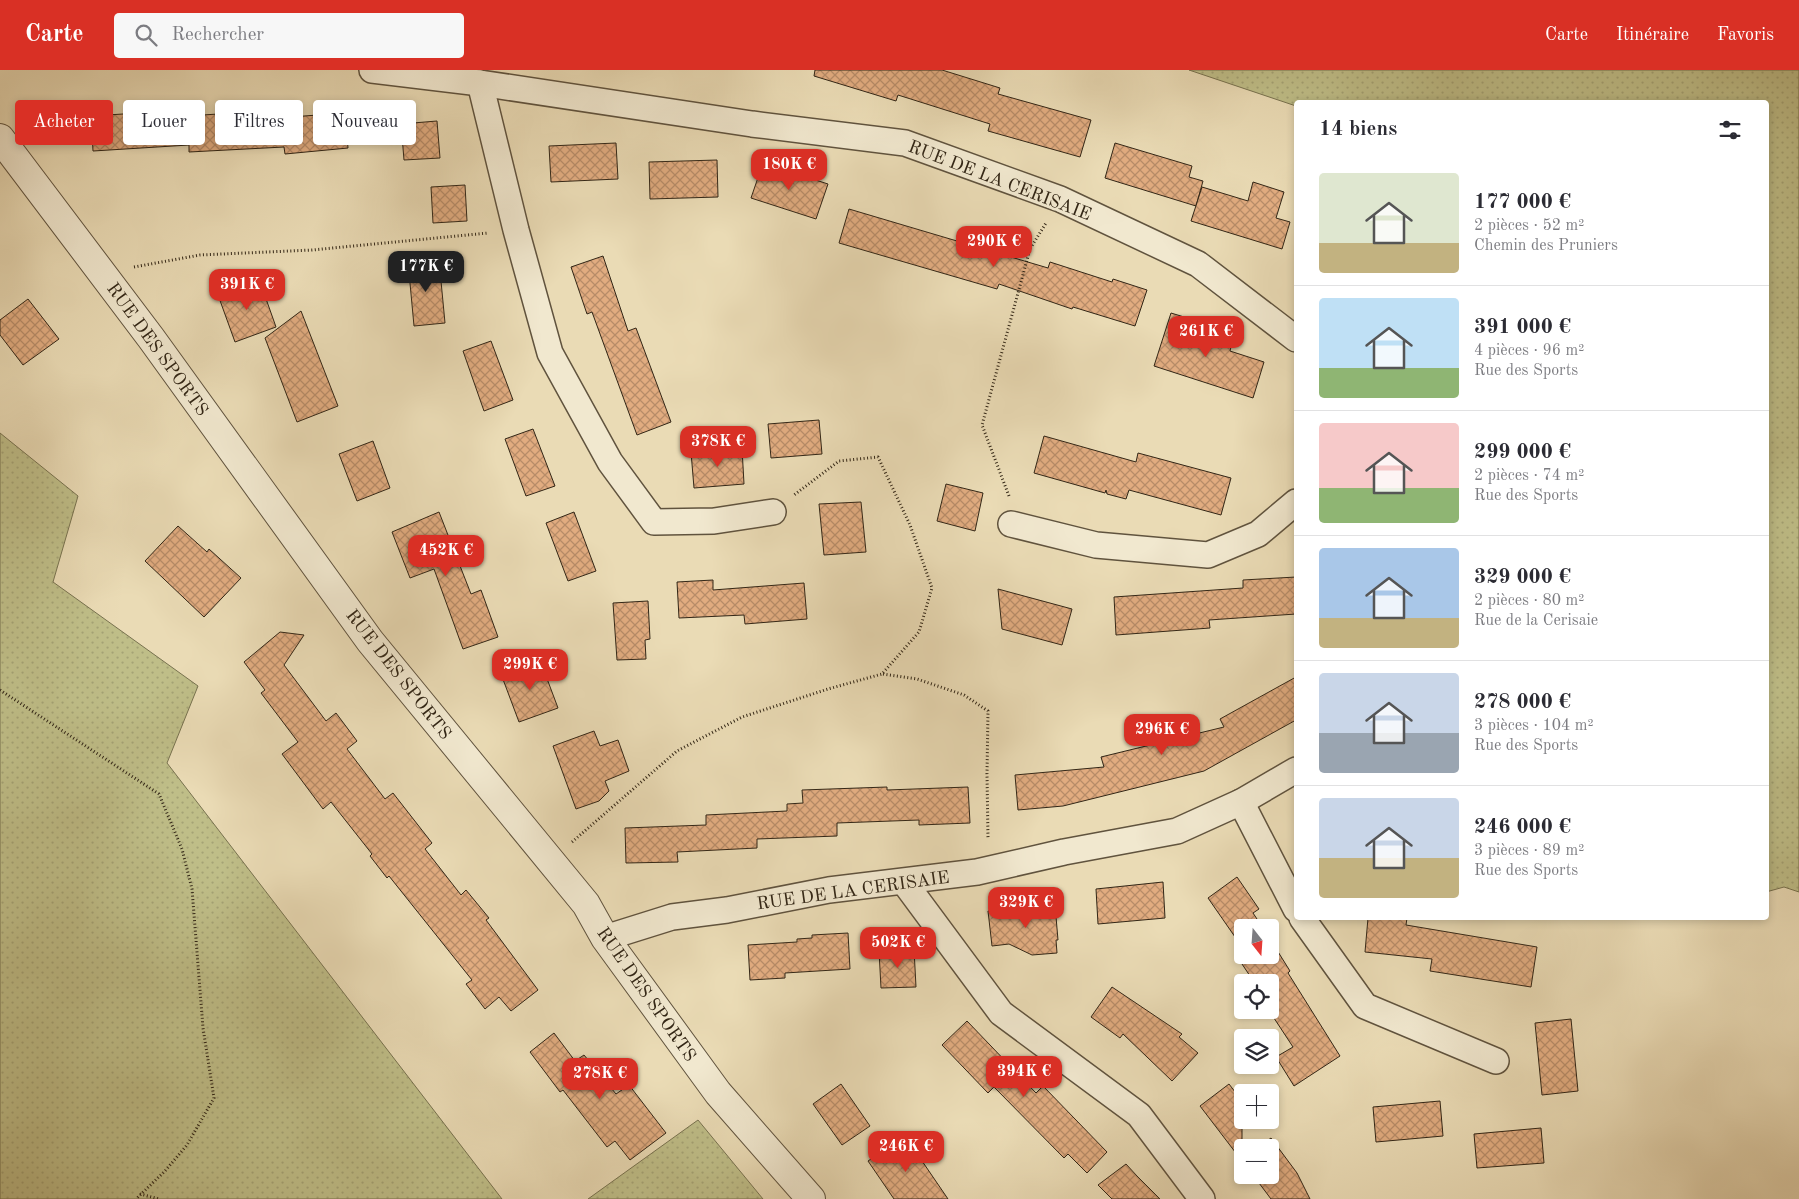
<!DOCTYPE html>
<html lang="fr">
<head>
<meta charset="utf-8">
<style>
  :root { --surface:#fff; --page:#f7f7f7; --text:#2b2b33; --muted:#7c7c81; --line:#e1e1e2; --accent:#d93025 }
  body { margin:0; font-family:"Old Standard TT",serif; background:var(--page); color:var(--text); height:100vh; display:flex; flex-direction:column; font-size:19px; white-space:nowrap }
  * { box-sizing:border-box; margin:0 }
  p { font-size:16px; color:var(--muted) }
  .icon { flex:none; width:28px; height:28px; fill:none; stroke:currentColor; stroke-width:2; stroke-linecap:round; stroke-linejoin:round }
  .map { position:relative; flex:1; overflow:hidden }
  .drawer { position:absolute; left:1294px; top:30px; width:475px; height:820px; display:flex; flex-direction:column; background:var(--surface); border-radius:5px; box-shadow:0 2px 8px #0003 }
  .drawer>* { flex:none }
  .hud { position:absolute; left:15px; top:30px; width:475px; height:45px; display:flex; gap:10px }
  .needle { width:32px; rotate:163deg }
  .fabs { position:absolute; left:1234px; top:849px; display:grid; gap:10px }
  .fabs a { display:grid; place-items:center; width:45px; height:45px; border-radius:5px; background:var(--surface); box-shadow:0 2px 8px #0003; font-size:25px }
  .price { position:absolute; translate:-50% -42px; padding:0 11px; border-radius:10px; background:var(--accent); color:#fff; font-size:16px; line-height:32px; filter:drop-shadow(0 1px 2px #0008) }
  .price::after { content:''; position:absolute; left:50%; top:30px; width:15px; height:11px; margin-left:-8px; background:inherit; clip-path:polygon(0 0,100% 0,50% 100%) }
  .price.current { background:#222; color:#fff }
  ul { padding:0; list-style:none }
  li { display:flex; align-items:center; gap:15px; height:125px; padding:0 25px }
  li+li { border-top:1px solid var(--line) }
  li span { display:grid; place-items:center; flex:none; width:140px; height:100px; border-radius:5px; color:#555 }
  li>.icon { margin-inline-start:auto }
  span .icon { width:60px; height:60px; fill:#fffc; stroke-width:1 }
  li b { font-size:21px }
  h2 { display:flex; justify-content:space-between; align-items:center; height:60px; padding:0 25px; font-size:21px }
  .tag { padding:0 18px; border-radius:5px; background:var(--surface); box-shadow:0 2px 8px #0003; font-size:18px; line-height:45px }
  .tag.current { background:var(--accent); color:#fff }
  header { display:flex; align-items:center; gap:30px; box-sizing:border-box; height:70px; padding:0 25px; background:var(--accent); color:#fff }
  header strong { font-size:24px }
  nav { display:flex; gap:28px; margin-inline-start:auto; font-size:18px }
  .search { width:350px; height:45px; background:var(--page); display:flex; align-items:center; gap:12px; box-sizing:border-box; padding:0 18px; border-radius:5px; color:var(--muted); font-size:19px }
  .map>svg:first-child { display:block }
  .grass { fill:url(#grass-dots); stroke:#78724f }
  .building { fill:url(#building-cross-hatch); stroke:#322616 }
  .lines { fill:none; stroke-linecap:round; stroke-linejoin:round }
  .minor-casing { stroke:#60533e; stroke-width:28 }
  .tertiary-casing { stroke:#60533e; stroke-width:30 }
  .path { stroke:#322616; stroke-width:3; stroke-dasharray:1 2.5; stroke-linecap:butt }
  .minor { stroke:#f1e8cf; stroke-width:25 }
  .tertiary { stroke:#f1e8cf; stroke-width:28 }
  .labels { text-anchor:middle; stroke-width:5; stroke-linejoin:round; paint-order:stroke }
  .street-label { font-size:18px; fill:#322616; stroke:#f1e8cf }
</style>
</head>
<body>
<header>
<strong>Carte</strong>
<div class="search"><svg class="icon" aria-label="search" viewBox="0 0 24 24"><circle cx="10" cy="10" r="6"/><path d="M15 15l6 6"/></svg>Rechercher</div>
<nav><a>Carte</a><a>Itinéraire</a><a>Favoris</a></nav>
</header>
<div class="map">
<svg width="1799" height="1129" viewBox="0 0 1799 1129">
  <defs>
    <pattern id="grass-dots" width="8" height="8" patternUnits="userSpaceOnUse" patternTransform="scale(1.25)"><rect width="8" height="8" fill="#bfbe88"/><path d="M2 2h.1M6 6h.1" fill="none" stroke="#a5a375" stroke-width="1.8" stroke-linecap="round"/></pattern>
    <pattern id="building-cross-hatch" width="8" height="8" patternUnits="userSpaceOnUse" patternTransform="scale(1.25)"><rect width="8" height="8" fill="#e1ac80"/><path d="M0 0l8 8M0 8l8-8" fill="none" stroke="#b78c68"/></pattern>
  </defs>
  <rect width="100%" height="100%" fill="#eadbb5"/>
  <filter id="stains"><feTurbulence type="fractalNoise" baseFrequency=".004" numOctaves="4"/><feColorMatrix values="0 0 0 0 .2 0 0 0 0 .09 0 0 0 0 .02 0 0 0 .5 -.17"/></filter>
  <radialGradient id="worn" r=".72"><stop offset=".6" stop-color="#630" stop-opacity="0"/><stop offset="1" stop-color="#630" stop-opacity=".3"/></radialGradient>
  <g class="grass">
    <polygon points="1189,0 1799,0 1799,822 1784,817 1766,822 1766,32 1296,32 1296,36"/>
    <polygon points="0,363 78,426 53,512 198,616 167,693 502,1129 0,1129"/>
    <polygon points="698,1050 763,1129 588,1129"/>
  </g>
  <g class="building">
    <polygon points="815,0 942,0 1000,18 998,24 1091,50 1080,87 988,61 990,54 898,25 896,31 814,6"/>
    <polygon points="155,42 155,48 250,42 250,50 345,43 348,78 285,84 284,77 189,82 189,75 93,81 91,46"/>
    <polygon points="437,51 440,88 404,90 401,54"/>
    <polygon points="616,73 618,109 551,112 549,76"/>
    <polygon points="1115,73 1192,96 1189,107 1203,111 1196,136 1105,108"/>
    <polygon points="717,90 718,127 650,129 649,92"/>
    <polygon points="763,93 828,114 816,149 751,128"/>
    <polygon points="1253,112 1284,122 1276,148 1290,152 1282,179 1191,151 1202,117 1248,131"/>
    <polygon points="465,115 467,151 433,153 431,117"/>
    <polygon points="849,139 1048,198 1050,192 1112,212 1113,209 1147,220 1135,256 1073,237 1072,239 999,214 997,219 839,173"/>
    <polygon points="603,186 628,261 636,258 671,352 637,365 592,242 587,244 571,197"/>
    <polygon points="439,190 445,253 414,256 408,192"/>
    <polygon points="259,209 276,257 235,272 218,225"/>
    <polygon points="28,229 59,269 23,295 0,265 0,250"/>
    <polygon points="301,241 338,336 297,352 265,268"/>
    <polygon points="1171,243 1207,254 1205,259 1219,263 1217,272 1231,277 1230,281 1264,292 1253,328 1154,296"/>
    <polygon points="491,271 513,330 484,341 463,281"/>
    <polygon points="819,350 822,384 771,388 768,354"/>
    <polygon points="533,359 555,416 526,426 505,369"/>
    <polygon points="1044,366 1136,392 1138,383 1231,408 1221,445 1129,420 1126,429 1107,424 1106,420 1105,423 1034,403"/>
    <polygon points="373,371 390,418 357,431 339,384"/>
    <polygon points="742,378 744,414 694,418 691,382"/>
    <polygon points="946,414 983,423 975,461 937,451"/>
    <polygon points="861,432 866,482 824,485 819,434"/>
    <polygon points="439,442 471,524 481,520 498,567 463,579 434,499 410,508 392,462"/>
    <polygon points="574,442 596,501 568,511 546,453"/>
    <polygon points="178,456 207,482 209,479 241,508 204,547 145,491"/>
    <polygon points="1296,507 1296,544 1209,550 1210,558 1116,565 1114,527 1243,518 1243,510"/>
    <polygon points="713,510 713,520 804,513 807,549 745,554 744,545 679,548 677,512"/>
    <polygon points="998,519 1072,539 1062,575 1002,559"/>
    <polygon points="648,531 650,569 645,570 646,589 617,590 613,533"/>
    <polygon points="280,562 304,565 284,595 326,651 336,643 357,671 347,679 385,729 393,723 432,773 425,779 461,825 466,820 489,848 486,850 538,920 511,941 499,927 485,939 466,914 472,910 389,806 387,808 370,786 372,784 331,732 323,739 282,684 298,672 261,623 265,620 244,592"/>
    <polygon points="540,590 558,638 519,652 501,604"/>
    <polygon points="1296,607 1296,650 1204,701 1063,736 1018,740 1015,705 1104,697 1101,687 1224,657 1220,649"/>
    <polygon points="594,661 600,676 618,670 629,701 605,711 609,721 599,731 576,739 553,676"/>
    <polygon points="887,717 887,720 968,717 970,753 919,755 919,750 837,753 837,766 757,769 757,778 677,782 678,792 626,793 625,758 706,755 706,745 787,741 787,734 803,733 802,720"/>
    <polygon points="1237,807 1259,839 1253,843 1263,858 1242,858 1242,877 1208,828"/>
    <polygon points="1163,812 1165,848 1098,854 1096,819"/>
    <polygon points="1055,835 1058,870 1056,870 1057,883 1032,885 1009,874 992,876 988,841"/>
    <polygon points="1368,848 1407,848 1406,855 1537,877 1531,917 1430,901 1432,889 1365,882"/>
    <polygon points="848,863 850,899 785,903 785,908 750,910 748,875 797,872 797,869 812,868 812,865"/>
    <polygon points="1270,869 1290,901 1288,903 1340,986 1294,1016 1276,987 1293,977 1270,942 1270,912 1254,912 1238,888 1243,885 1270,885"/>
    <polygon points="914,879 916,917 881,918 879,881"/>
    <polygon points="1112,917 1182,964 1179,967 1198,983 1172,1011 1123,964 1120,968 1091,947"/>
    <polygon points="1571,949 1578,1021 1542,1025 1535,953"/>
    <polygon points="967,951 1036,1023 1043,1016 1107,1082 1087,1103 1068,1084 1064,1088 994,1017 988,1023 942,975"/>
    <polygon points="554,963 575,991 584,985 616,1024 629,1015 666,1063 630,1090 615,1071 607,1077 563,1020 560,1022 530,982"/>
    <polygon points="841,1014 870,1056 842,1075 813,1034"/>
    <polygon points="1229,1014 1242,1031 1242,1091 1200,1036"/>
    <polygon points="1440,1031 1443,1066 1376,1072 1373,1037"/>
    <polygon points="1541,1058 1544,1093 1477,1098 1474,1064"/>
    <polygon points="905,1066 948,1129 894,1129 868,1091"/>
    <polygon points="1271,1068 1297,1103 1310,1129 1271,1129 1253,1105 1270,1105 1270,1078 1257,1078"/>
    <polygon points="1126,1094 1137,1106 1160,1129 1112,1129 1098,1115"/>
  </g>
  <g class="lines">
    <defs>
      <g id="minor">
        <polyline points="372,0 480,13 752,54 905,73 1060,129 1198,194 1296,269"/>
        <polyline points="480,13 516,160 550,283 610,392 654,452 714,451 773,442"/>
        <polyline points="1011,454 1096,475 1208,485 1258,464 1296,432"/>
        <polyline points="1241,732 1296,839"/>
        <polyline points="904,812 1001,943 1139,1045 1202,1129"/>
        <polyline points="1302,848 1365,936 1496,991"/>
        <polyline points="605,868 672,847 727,840 829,820 977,802 1064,782 1177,761 1241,732 1296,700"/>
      </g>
      <polyline id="tertiary" points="0,68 151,268 370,571 586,834 605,868 718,1023 811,1129"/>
    </defs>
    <use href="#minor" class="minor-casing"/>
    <use href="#tertiary" class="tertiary-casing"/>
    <g class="path">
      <polyline points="134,197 200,185 312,180 488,163"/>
      <polyline points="1009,426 982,355 1030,179 1046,153"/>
      <polyline points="883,604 917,609 964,625 988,641 987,704 988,769"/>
      <polyline points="0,620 159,724 182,779 192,819 203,958 214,1028 187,1075 165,1101 136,1129"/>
      <polyline points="572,772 677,681 742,647 828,619 882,604 919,562 932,518 910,455 878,387 839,391 794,425"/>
      <polyline points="140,1124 159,1129"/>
    </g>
    <use href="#minor" class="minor"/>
    <use href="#tertiary" class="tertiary"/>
  </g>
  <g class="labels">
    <g class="street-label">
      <text transform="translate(1000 110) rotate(21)" y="6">RUE DE LA CERISAIE</text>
      <text transform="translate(158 279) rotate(54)" y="6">RUE DES SPORTS</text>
      <text transform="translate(399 604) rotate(52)" y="6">RUE DES SPORTS</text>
      <text transform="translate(853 820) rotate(-8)" y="6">RUE DE LA CERISAIE</text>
      <text transform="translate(647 924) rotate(55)" y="6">RUE DES SPORTS</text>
    </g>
  </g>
  <rect width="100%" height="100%" filter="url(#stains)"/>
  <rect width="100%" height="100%" fill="url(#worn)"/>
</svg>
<div class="fabs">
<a><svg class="needle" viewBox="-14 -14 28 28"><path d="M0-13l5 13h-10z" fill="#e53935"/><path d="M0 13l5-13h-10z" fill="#7c7c81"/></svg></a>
<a><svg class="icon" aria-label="locate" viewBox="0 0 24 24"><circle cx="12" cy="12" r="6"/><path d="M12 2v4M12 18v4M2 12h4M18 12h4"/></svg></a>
<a><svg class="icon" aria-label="layers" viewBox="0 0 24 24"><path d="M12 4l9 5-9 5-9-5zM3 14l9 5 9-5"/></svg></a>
<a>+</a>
<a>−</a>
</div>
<b class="price" style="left:789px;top:121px">180K €</b>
<b class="price" style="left:994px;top:198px">290K €</b>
<b class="price current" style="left:426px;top:223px">177K €</b>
<b class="price" style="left:247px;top:241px">391K €</b>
<b class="price" style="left:1206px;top:288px">261K €</b>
<b class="price" style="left:718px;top:398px">378K €</b>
<b class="price" style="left:446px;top:507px">452K €</b>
<b class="price" style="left:530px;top:621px">299K €</b>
<b class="price" style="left:1162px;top:686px">296K €</b>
<b class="price" style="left:1026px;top:859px">329K €</b>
<b class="price" style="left:898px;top:899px">502K €</b>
<b class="price" style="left:1024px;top:1028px">394K €</b>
<b class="price" style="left:600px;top:1030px">278K €</b>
<b class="price" style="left:906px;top:1103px">246K €</b>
<div class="hud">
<a class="tag current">Acheter</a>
<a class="tag">Louer</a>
<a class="tag">Filtres</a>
<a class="tag">Nouveau</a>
</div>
<section class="drawer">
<h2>14 biens<svg class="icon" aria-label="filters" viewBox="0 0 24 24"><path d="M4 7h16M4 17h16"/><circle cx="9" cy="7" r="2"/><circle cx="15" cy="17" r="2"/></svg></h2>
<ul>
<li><span style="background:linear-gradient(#dfe7d0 70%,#c2b280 0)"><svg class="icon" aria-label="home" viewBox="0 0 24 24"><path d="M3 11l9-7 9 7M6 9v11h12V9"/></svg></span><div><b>177 000 €</b><p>2 pièces · 52 m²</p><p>Chemin des Pruniers</p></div></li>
<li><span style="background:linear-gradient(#bfe0f5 70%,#8fb573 0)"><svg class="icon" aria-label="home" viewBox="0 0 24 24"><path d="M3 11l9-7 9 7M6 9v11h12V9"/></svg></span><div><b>391 000 €</b><p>4 pièces · 96 m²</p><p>Rue des Sports</p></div></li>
<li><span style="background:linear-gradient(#f6c9c9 65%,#8fb573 0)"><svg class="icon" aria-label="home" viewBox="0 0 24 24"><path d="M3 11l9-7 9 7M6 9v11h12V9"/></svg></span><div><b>299 000 €</b><p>2 pièces · 74 m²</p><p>Rue des Sports</p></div></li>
<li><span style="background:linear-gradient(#a9c7e8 70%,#c2b280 0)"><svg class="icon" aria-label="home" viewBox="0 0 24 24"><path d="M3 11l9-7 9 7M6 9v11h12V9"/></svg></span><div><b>329 000 €</b><p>2 pièces · 80 m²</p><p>Rue de la Cerisaie</p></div></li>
<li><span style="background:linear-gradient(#c9d6e8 60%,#9aa5b1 0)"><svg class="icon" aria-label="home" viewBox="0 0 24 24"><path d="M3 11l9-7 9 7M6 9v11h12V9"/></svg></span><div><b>278 000 €</b><p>3 pièces · 104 m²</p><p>Rue des Sports</p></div></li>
<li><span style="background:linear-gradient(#c9d6e8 60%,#c2b280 0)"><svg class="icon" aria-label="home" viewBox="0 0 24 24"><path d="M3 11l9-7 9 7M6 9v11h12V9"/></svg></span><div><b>246 000 €</b><p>3 pièces · 89 m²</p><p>Rue des Sports</p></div></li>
</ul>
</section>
</div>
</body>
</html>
